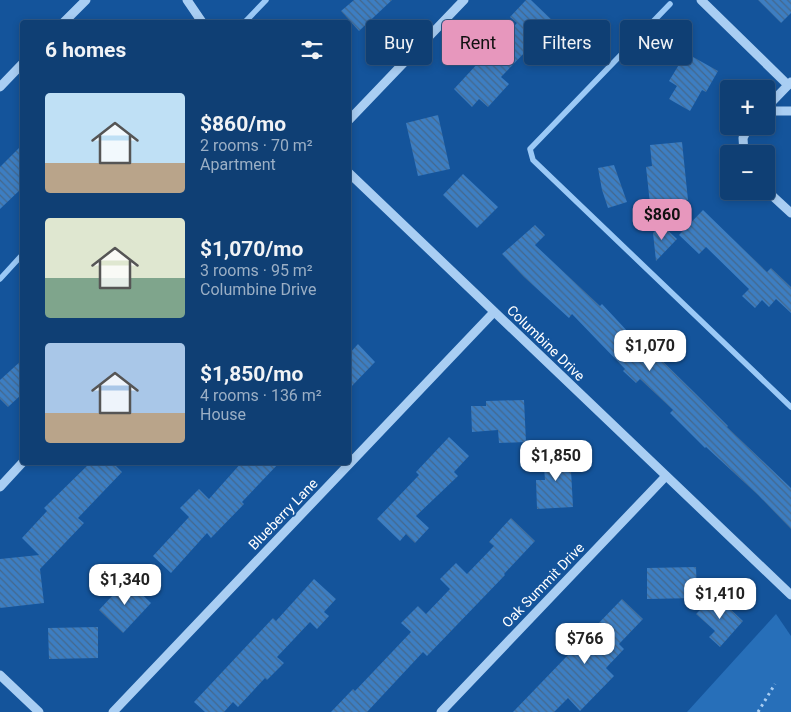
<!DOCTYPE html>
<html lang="en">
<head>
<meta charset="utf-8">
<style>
  :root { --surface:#0f3f74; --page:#1d4a7c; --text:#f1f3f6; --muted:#9bafc5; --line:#2f5886; --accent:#e797bd }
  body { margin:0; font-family:Roboto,sans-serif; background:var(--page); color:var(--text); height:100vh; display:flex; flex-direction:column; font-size:19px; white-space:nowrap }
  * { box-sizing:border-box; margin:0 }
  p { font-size:16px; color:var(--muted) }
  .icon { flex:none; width:28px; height:28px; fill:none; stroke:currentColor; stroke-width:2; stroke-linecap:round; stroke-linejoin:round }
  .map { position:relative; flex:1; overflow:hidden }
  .panel { position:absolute; left:20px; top:20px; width:331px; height:445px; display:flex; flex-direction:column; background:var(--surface); border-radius:5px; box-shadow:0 2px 8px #0003,0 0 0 1px var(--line) }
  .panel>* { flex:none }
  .top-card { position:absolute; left:366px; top:20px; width:349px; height:45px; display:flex; gap:10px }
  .fabs { position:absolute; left:720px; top:80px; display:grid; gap:10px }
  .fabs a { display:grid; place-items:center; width:55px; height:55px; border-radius:5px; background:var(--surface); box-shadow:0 2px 8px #0003,0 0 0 1px var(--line); font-size:25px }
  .price { position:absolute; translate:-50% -42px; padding:0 11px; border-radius:10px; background:#fff; color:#222; font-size:16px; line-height:32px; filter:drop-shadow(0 1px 2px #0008) }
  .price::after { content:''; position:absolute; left:50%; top:30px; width:15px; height:11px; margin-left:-8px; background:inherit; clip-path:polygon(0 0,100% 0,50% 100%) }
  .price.current { background:var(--accent); color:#111 }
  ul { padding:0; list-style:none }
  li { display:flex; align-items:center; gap:15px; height:125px; padding:0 25px }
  li span { display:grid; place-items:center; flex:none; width:140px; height:100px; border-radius:5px; color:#555 }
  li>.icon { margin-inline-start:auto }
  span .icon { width:60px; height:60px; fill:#fffc; stroke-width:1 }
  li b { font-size:21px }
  h2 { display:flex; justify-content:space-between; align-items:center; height:60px; padding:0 25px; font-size:21px }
  .pill { padding:0 18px; border-radius:5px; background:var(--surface); box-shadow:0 2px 8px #0003,0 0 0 1px var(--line); font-size:18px; line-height:45px }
  .pill.current { background:var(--accent); color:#111 }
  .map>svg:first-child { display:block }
  .park { fill:#276fb9 }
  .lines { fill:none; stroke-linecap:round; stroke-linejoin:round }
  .stream { stroke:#9bc9f6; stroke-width:5.5 }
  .building { fill:url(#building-back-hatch) }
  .path { stroke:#a9cef3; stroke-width:3; stroke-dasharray:2.5 4; stroke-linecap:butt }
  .minor { stroke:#a9cef3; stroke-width:9 }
  .labels { text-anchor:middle; stroke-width:4; stroke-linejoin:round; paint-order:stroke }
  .street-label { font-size:14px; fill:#fff; stroke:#14549b }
</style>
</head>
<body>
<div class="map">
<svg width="791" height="712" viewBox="0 0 791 712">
  <defs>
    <pattern id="building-back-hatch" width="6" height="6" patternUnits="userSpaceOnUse" patternTransform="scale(1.25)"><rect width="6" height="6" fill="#3d7ec2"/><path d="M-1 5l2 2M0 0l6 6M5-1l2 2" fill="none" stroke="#44688d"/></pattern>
  </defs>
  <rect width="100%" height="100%" fill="#14549b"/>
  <polygon class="park" points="776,614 791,636 791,712 687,712"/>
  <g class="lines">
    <g class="stream">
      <polyline points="670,4 530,149 533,160 791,407"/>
      <polyline points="245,22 266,0"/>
      <polyline points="0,279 22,255"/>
    </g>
  </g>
  <g class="building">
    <polygon points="354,0 392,0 359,31 341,11"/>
    <polygon points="526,0 531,0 554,22 501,77 509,84 488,107 479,99 472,107 454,89 479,62 476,58 487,47 491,50 517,23 510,17"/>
    <polygon points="758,0 791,0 791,13 781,23"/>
    <polygon points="686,53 718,71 706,92 702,90 690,111 669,99 677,86 669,81"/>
    <polygon points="438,115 450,169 418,176 406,123"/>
    <polygon points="682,142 688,200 650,204 646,167 652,166 650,145"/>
    <polygon points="22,145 22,188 0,209 0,167"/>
    <polygon points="614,165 627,202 608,208 602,190 598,168"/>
    <polygon points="463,174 498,207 477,228 443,195"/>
    <polygon points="703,210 767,272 771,268 791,287 791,313 776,299 769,307 762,300 755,308 742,296 749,289 706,247 699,254 679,235"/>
    <polygon points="661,224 677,239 656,261 653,233"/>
    <polygon points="535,225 545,235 535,245 600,306 602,304 644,349 647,346 696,394 728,426 727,427 791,488 791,529 758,495 706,447 705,448 670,413 673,410 640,379 636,383 623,371 625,369 572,314 569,318 524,277 502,254"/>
    <polygon points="358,344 375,362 349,389 349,354"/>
    <polygon points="22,360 22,394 8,407 0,399 0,380"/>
    <polygon points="524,400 526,442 499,443 498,430 472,432 471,406 486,406 486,401"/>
    <polygon points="449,437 469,456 454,472 458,476 416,516 429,528 415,543 406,534 400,541 377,519 419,475 416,472"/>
    <polygon points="570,452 573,507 537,509 536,480 545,480 543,454"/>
    <polygon points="91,462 112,462 122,472 78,518 84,523 40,569 44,603 0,608 0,559 39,555 22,538 47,511 44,508"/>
    <polygon points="242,462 280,462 242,502 244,504 211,538 207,533 171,573 153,556 189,517 180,508 199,489 209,499"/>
    <polygon points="511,518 535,541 504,574 505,575 427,656 423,652 367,712 331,712 353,689 355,691 411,632 401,623 418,606 426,614 450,589 440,579 456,563 467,574 494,546 489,542"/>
    <polygon points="696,567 697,598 647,599 647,568"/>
    <polygon points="314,579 336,599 324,612 329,616 317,629 310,622 277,657 284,663 267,680 265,678 238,707 233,702 224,712 205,712 194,702 273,618 276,621"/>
    <polygon points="127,580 151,603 123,633 99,610"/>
    <polygon points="715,595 743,621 720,647 709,637 715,631 696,614"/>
    <polygon points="622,599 643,619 619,644 624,649 606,668 614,676 580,711 568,698 554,712 513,712"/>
    <polygon points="98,627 98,658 49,659 48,628"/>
  </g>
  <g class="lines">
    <polyline class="path" points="758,712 775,684"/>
    <g class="minor">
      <polyline points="187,0 202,22"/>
      <polyline points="701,0 788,85"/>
      <polyline points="64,22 86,0"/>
      <polyline points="0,87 22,64"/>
      <polyline points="766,108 791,82"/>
      <polyline points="766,111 791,111"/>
      <polyline points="349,120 464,0"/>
      <polyline points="744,154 743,138 749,126"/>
      <polyline points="349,173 791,595"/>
      <polyline points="766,190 791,213"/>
      <polyline points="0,487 23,462"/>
      <polyline points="0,675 39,712"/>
      <polyline points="113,712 494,312"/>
      <polyline points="441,712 666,476"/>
    </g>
  </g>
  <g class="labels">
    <g class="street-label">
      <text transform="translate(546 343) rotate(44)" y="5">Columbine Drive</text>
      <text transform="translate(283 514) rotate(-46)" y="5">Blueberry Lane</text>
      <text transform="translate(543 585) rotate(-46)" y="5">Oak Summit Drive</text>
    </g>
  </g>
</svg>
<div class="fabs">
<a>+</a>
<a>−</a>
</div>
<b class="price current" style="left:662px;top:241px">$860</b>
<b class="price" style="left:650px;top:372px">$1,070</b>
<b class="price" style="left:556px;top:482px">$1,850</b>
<b class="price" style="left:125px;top:606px">$1,340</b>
<b class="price" style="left:720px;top:620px">$1,410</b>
<b class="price" style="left:585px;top:665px">$766</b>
<div class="top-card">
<a class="pill">Buy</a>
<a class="pill current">Rent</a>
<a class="pill">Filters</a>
<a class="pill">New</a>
</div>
<section class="panel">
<h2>6 homes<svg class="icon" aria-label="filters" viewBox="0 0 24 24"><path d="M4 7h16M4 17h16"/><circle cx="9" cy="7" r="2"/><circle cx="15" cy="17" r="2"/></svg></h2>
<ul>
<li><span style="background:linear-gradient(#bfe0f5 70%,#b9a48a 0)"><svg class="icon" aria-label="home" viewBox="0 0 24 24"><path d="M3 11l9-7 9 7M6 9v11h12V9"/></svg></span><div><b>$860/mo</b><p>2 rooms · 70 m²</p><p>Apartment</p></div></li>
<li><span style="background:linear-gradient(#dfe7d0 60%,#7fa58c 0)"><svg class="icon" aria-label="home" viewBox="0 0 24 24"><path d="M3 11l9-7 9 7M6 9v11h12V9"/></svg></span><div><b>$1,070/mo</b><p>3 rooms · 95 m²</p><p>Columbine Drive</p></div></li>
<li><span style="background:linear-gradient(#a9c7e8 70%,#b9a48a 0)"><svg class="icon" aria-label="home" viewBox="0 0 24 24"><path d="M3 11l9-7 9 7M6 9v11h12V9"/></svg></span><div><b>$1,850/mo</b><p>4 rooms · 136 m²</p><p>House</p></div></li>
</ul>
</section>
</div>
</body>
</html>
